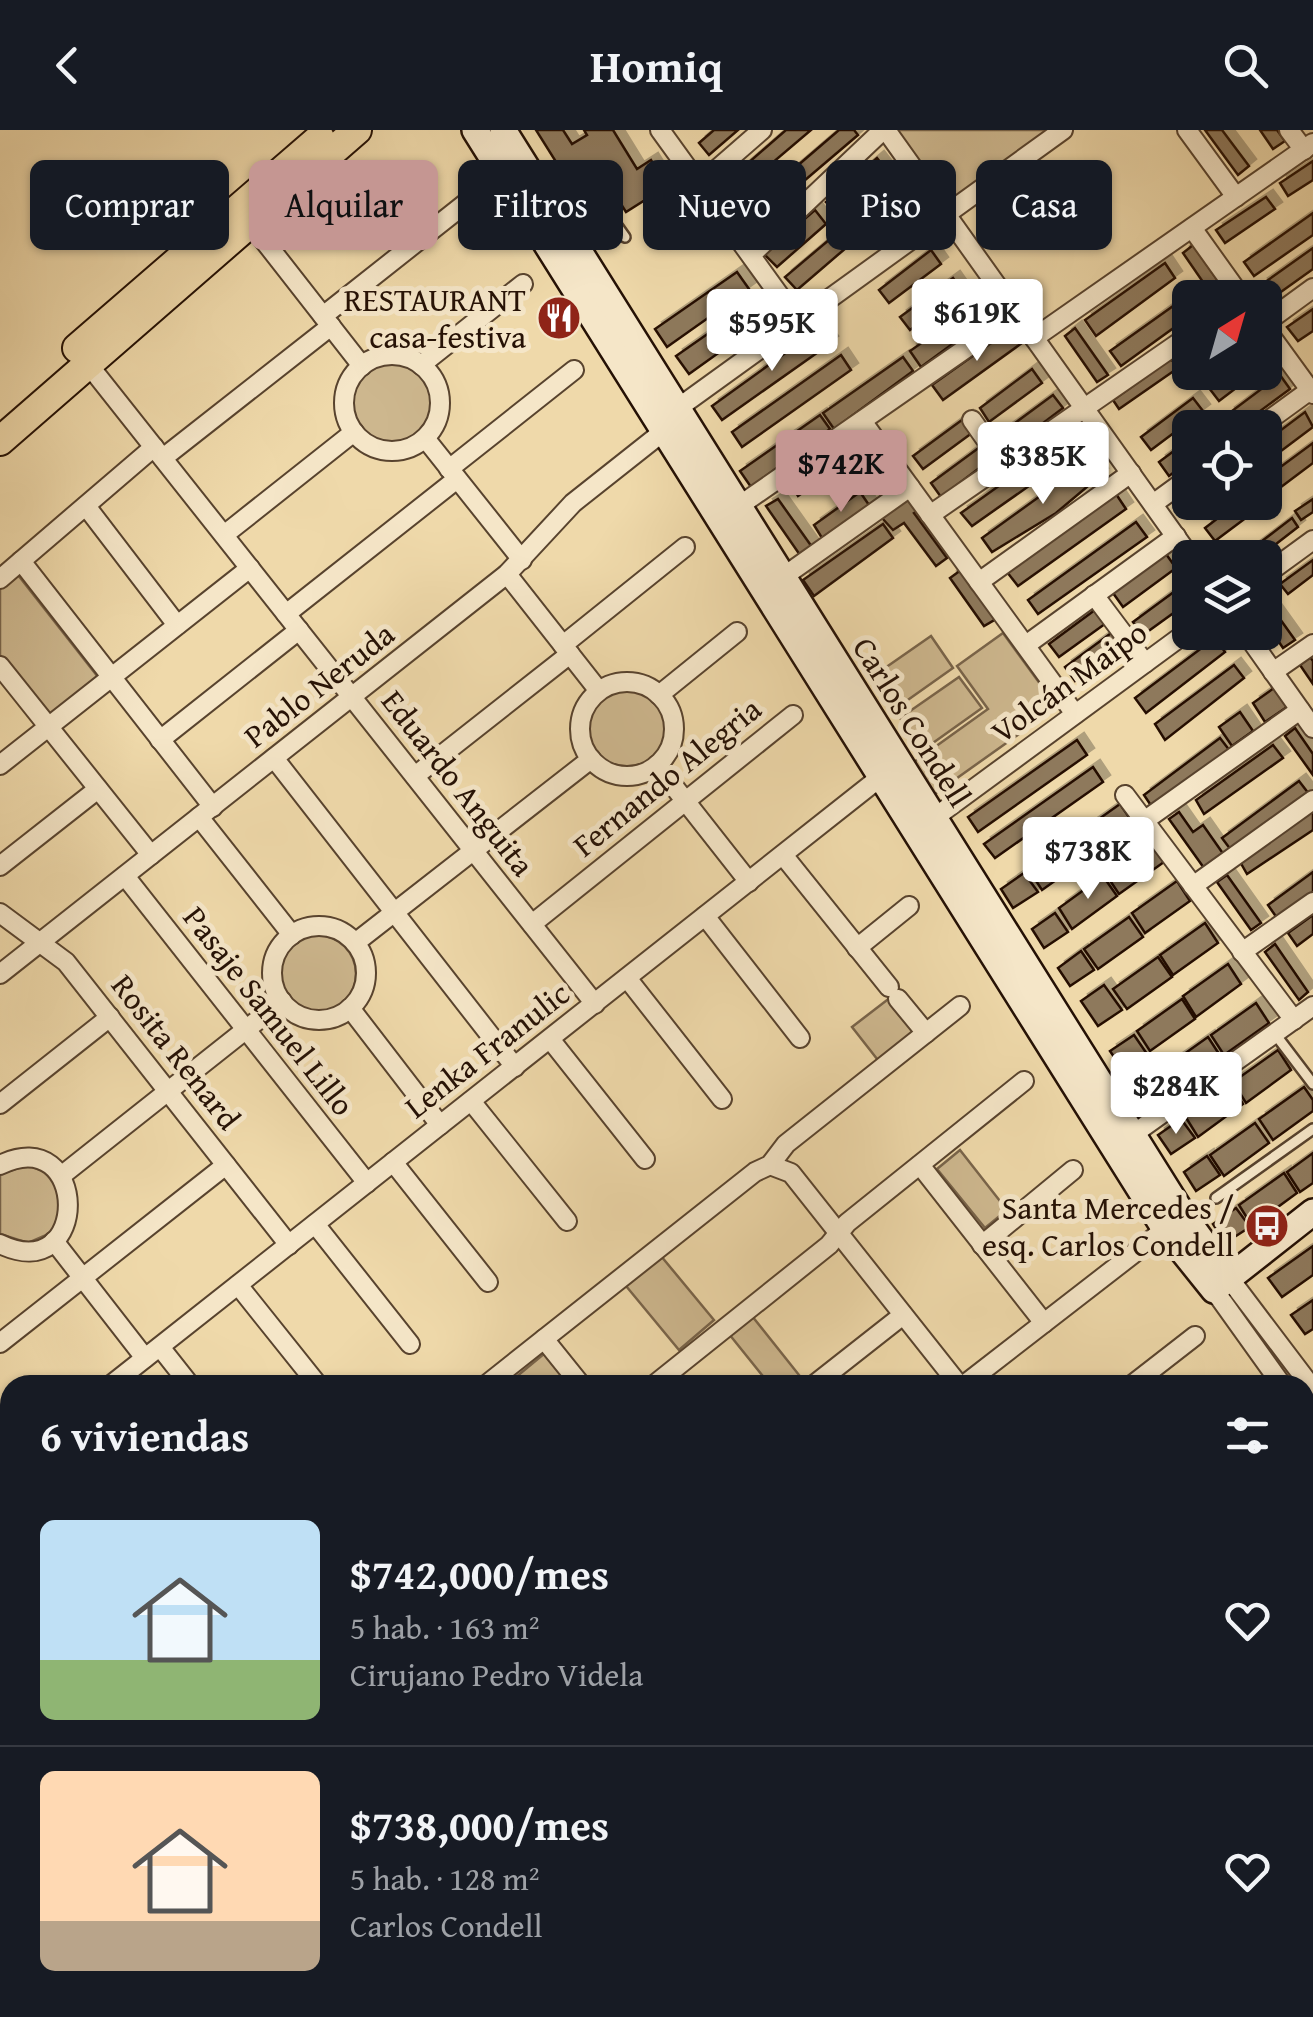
<!DOCTYPE html>
<html lang="es">
<head>
<meta charset="utf-8">
<style>
  :root { --surface:#171b24; --page:#242831; --text:#f1f3f6; --muted:#9ea1a6; --line:#363941; --accent:#c59692 }
  body { margin:0; font-family:"Gentium Book Plus",serif; background:var(--page); color:var(--text); height:100vh; display:flex; flex-direction:column; font-size:38px; white-space:nowrap }
  * { box-sizing:border-box; margin:0 }
  p { font-size:32px; color:var(--muted) }
  .icon { flex:none; width:55px; height:55px; fill:none; stroke:currentColor; stroke-width:2; stroke-linecap:round; stroke-linejoin:round }
  .map { position:relative; flex:1; overflow:hidden }
  .sheet { position:absolute; left:0px; top:1245px; width:1315px; height:642px; display:flex; flex-direction:column; background:var(--surface); border-radius:30px 30px 0 0; box-shadow:0 2px 8px #0004 }
  .sheet>* { flex:none }
  .banner { position:absolute; left:30px; top:30px; width:1255px; height:90px; display:flex; gap:20px }
  .needle { width:65px; rotate:37deg }
  .tools { position:absolute; left:1172px; top:150px; display:grid; gap:20px }
  .tools a { display:grid; place-items:center; width:110px; height:110px; border-radius:15px; background:var(--surface); box-shadow:0 2px 8px #0004; font-size:50px }
  .price { position:absolute; translate:-50% -85px; padding:0 22px; border-radius:10px; background:#fff; color:#222; font-size:32px; line-height:65px; filter:drop-shadow(0 2px 5px #0008) }
  .price::after { content:''; position:absolute; left:50%; top:60px; width:30px; height:22px; margin-left:-15px; background:inherit; clip-path:polygon(0 0,100% 0,50% 100%) }
  .price.on { background:var(--accent); color:#111 }
  ul { padding:0; list-style:none }
  li { display:flex; align-items:center; gap:30px; height:250px; padding:0 40px }
  li+li { border-top:2px solid var(--line) }
  li span { display:grid; place-items:center; flex:none; width:280px; height:200px; border-radius:15px; color:#555 }
  li>.icon { margin-inline-start:auto }
  span .icon { width:120px; height:120px; fill:#fffc; stroke-width:1 }
  li b { font-size:42px }
  h2 { display:flex; justify-content:space-between; align-items:center; height:120px; padding:0 40px; font-size:42px }
  .chip { padding:0 35px; border-radius:15px; background:var(--surface); box-shadow:0 2px 8px #0004; font-size:35px; line-height:90px }
  .chip.on { background:var(--accent); color:#111 }
  header { display:flex; justify-content:space-between; align-items:center; height:130px; padding:0 40px; background:var(--surface); font-size:45px; font-weight:600 }
  .map>svg:first-child { display:block }
  .green { fill:#cdb78e; stroke:#79644a; stroke-width:2.5 }
  .building { fill:#8e795b; stroke:#251105; stroke-width:2.5; filter:url(#shadow) }
  .lines { fill:none; stroke-linecap:round; stroke-linejoin:round }
  .lane-casing { stroke:#58432e; stroke-width:14 }
  .street-casing { stroke:#58432e; stroke-width:22 }
  .secondary-casing { stroke:#251105; stroke-width:30 }
  .primary-casing { stroke:#251105; stroke-width:32 }
  .lane { stroke:#f5e6c8; stroke-width:9 }
  .street { stroke:#f5e6c8; stroke-width:18 }
  .secondary { stroke:#f5e6c8; stroke-width:25 }
  .primary { stroke:#efd9aa; stroke-width:28 }
  .labels { text-anchor:middle; stroke-width:10; stroke-linejoin:round; paint-order:stroke }
  .poi-label { font-size:32px; fill:#251105; stroke:#f5e6c8; text-anchor:end }
  .street-label { font-size:32px; fill:#251105; stroke:#f5e6c8 }
</style>
</head>
<body>
<header><svg class="icon" aria-label="back" viewBox="0 0 24 24"><path d="M15 5l-7 7 7 7"/></svg>Homiq<svg class="icon" aria-label="search" viewBox="0 0 24 24"><circle cx="10" cy="10" r="6"/><path d="M15 15l6 6"/></svg></header>
<div class="map">
<svg width="1313" height="1887" viewBox="0 0 1313 1887">
  <defs>
    <filter id="shadow"><feDropShadow dx="7" dy="-7" stdDeviation="0" flood-color="#0004"/></filter>
  </defs>
  <rect width="100%" height="100%" fill="#efd9aa"/>
  <filter id="stains"><feTurbulence type="fractalNoise" baseFrequency=".002" numOctaves="4"/><feColorMatrix values="0 0 0 0 .2 0 0 0 0 .09 0 0 0 0 .02 0 0 0 .5 -.17"/></filter>
  <radialGradient id="worn" r=".72"><stop offset=".6" stop-color="#630" stop-opacity="0"/><stop offset="1" stop-color="#630" stop-opacity=".3"/></radialGradient>
  <g class="green">
    <polygon points="893,0 1054,0 948,77"/>
    <circle cx="392" cy="273" r="39"/>
    <polygon points="18,445 98,547 47,587 0,528 0,459"/>
    <polygon points="1003,503 1057,577 929,668 907,637 988,579 957,536"/>
    <polygon points="931,506 953,538 895,579 872,547"/>
    <polygon points="959,547 982,578 923,620 900,588"/>
    <circle cx="626" cy="599" r="39"/>
    <circle cx="317" cy="844" r="39"/>
    <polygon points="891,867 919,904 881,934 852,897"/>
    <polygon points="960,1020 1007,1080 985,1098 937,1039"/>
    <polygon points="28,1035 52,1045 64,1081 51,1103 28,1113 0,1104 0,1044"/>
    <polygon points="661,1126 714,1190 679,1220 626,1156"/>
    <polygon points="752,1186 799,1245 787,1255 770,1255 729,1204"/>
    <polygon points="545,1223 572,1255 513,1255 510,1252"/>
    <polygon points="0,1362 10,1375 10,1553 0,1561"/>
  </g>
  <g class="building">
    <polygon points="536,0 563,0 572,14 587,5 584,0 613,0 637,39 651,30 667,56 626,82 607,52 580,70"/>
    <polygon points="714,0 738,0 709,25 699,13"/>
    <polygon points="786,0 811,0 732,67 723,55"/>
    <polygon points="839,0 854,0 858,5 757,91 747,79"/>
    <polygon points="1205,0 1222,0 1249,36 1238,45"/>
    <polygon points="1260,0 1277,0 1285,11 1273,19"/>
    <polygon points="877,28 888,42 838,84 826,72"/>
    <polygon points="1313,31 1313,50 1288,66 1280,53"/>
    <polygon points="897,52 908,65 858,108 846,95"/>
    <polygon points="1266,67 1275,79 1225,113 1216,100"/>
    <polygon points="815,80 826,94 777,137 764,124"/>
    <polygon points="1313,83 1313,105 1254,146 1244,132"/>
    <polygon points="836,104 847,117 797,160 785,147"/>
    <polygon points="1193,115 1226,162 1217,168 1214,168 1183,123"/>
    <polygon points="1313,118 1313,139 1271,169 1261,155"/>
    <polygon points="931,120 941,134 889,173 879,160"/>
    <polygon points="1165,133 1175,148 1096,206 1085,190"/>
    <polygon points="737,142 749,159 667,217 655,199"/>
    <polygon points="953,148 962,161 910,200 900,187"/>
    <polygon points="1190,164 1190,186 1121,236 1110,221"/>
    <polygon points="990,165 1000,179 921,237 910,221"/>
    <polygon points="759,168 770,186 689,244 676,226"/>
    <polygon points="1313,179 1313,201 1298,211 1287,197"/>
    <polygon points="820,198 831,213 722,290 712,276"/>
    <polygon points="1012,198 1022,213 943,270 932,255"/>
    <polygon points="1075,198 1108,245 1097,252 1065,206"/>
    <polygon points="841,225 851,240 742,317 732,302"/>
    <polygon points="903,227 913,241 834,299 823,283"/>
    <polygon points="1171,229 1178,238 1119,279 1113,270"/>
    <polygon points="1032,239 1042,253 989,292 980,278"/>
    <polygon points="1229,242 1257,242 1219,271 1209,258"/>
    <polygon points="1280,245 1290,259 1237,298 1228,284"/>
    <polygon points="1053,265 1063,278 1010,318 1000,304"/>
    <polygon points="1193,268 1203,281 1151,320 1141,307"/>
    <polygon points="1305,282 1313,297 1265,333 1265,312"/>
    <polygon points="820,285 830,299 751,357 740,341"/>
    <polygon points="966,287 976,300 923,339 913,326"/>
    <polygon points="1070,305 1080,320 972,396 961,383"/>
    <polygon points="861,307 895,356 883,363 850,315"/>
    <polygon points="1190,309 1190,330 1169,346 1159,332"/>
    <polygon points="1313,313 1313,333 1281,357 1271,344"/>
    <polygon points="984,314 994,327 941,367 931,353"/>
    <polygon points="836,320 845,334 798,366 790,353"/>
    <polygon points="1090,330 1101,345 1056,383 992,422 982,408"/>
    <polygon points="860,362 869,375 822,408 814,395"/>
    <polygon points="1116,364 1126,379 1018,456 1007,442"/>
    <polygon points="910,368 919,380 914,383 947,428 936,436 904,393 893,400 882,388"/>
    <polygon points="778,369 812,417 800,425 766,376"/>
    <polygon points="1265,369 1267,372 1215,411 1205,398 1239,372 1265,372"/>
    <polygon points="1313,369 1313,382 1301,390 1295,381"/>
    <polygon points="1190,370 1190,372 1214,372 1196,386 1186,373"/>
    <polygon points="1292,388 1298,397 1258,428 1240,428"/>
    <polygon points="1136,392 1147,407 1038,484 1028,470"/>
    <polygon points="883,394 893,408 814,466 803,450"/>
    <polygon points="1166,424 1176,438 1123,477 1113,463"/>
    <polygon points="1313,430 1313,445 1288,464 1280,454"/>
    <polygon points="961,440 996,489 984,496 950,448"/>
    <polygon points="1186,453 1190,458 1190,471 1143,505 1133,492"/>
    <polygon points="1265,468 1295,510 1283,518 1265,491"/>
    <polygon points="1099,477 1109,491 1059,527 1049,514"/>
    <polygon points="1118,498 1127,512 1075,551 1065,537"/>
    <polygon points="1215,508 1225,522 1146,583 1135,568"/>
    <polygon points="1310,527 1313,531 1313,554 1300,535"/>
    <polygon points="1234,535 1244,548 1165,610 1155,594"/>
    <polygon points="1274,558 1287,577 1265,592 1253,573"/>
    <polygon points="1240,582 1253,601 1232,616 1219,597"/>
    <polygon points="1295,598 1313,624 1313,645 1285,606"/>
    <polygon points="1220,608 1230,621 1152,677 1144,665"/>
    <polygon points="1077,610 1087,625 978,702 968,687"/>
    <polygon points="1273,615 1283,628 1204,684 1196,670"/>
    <polygon points="1093,637 1103,652 995,728 984,714"/>
    <polygon points="1299,651 1309,664 1231,720 1222,708"/>
    <polygon points="1120,674 1133,693 1088,726 1075,706"/>
    <polygon points="1313,680 1313,700 1247,744 1239,730"/>
    <polygon points="1179,682 1193,702 1203,695 1224,725 1204,738 1169,689"/>
    <polygon points="1074,708 1087,728 1042,760 1029,740"/>
    <polygon points="1150,712 1164,732 1119,764 1105,743"/>
    <polygon points="1313,742 1313,762 1277,788 1268,775"/>
    <polygon points="1024,743 1038,762 1013,778 1001,759"/>
    <polygon points="1227,745 1261,793 1251,800 1217,752"/>
    <polygon points="1103,746 1117,766 1072,799 1059,778"/>
    <polygon points="1177,751 1190,771 1145,803 1132,783"/>
    <polygon points="1055,783 1068,802 1044,818 1032,799"/>
    <polygon points="1313,785 1313,804 1297,816 1288,803"/>
    <polygon points="1129,787 1143,807 1098,839 1084,819"/>
    <polygon points="1205,793 1218,813 1173,845 1160,825"/>
    <polygon points="1275,814 1308,862 1299,870 1265,822"/>
    <polygon points="1081,821 1094,840 1070,856 1058,838"/>
    <polygon points="1158,827 1172,847 1127,879 1113,859"/>
    <polygon points="1228,834 1241,854 1196,887 1183,866"/>
    <polygon points="1104,855 1122,880 1098,896 1081,871"/>
    <polygon points="1182,869 1195,889 1150,921 1137,901"/>
    <polygon points="1256,873 1269,893 1224,925 1211,905"/>
    <polygon points="1134,905 1147,924 1123,940 1110,921"/>
    <polygon points="1208,907 1221,927 1176,960 1163,939"/>
    <polygon points="1278,920 1291,940 1246,973 1233,952"/>
    <polygon points="1160,943 1174,962 1150,978 1137,958"/>
    <polygon points="1230,954 1243,974 1198,1007 1185,986"/>
    <polygon points="1304,957 1313,970 1313,981 1273,1010 1259,989"/>
    <polygon points="1181,989 1195,1008 1171,1024 1158,1005"/>
    <polygon points="1255,993 1269,1013 1224,1046 1210,1025"/>
    <polygon points="1313,1023 1313,1053 1300,1062 1287,1042"/>
    <polygon points="1207,1026 1220,1045 1196,1061 1184,1042"/>
    <polygon points="1284,1043 1297,1063 1252,1096 1239,1075"/>
    <polygon points="1236,1078 1250,1097 1225,1113 1213,1094"/>
    <polygon points="1313,1116 1313,1145 1282,1167 1268,1148"/>
    <polygon points="1313,1170 1313,1199 1305,1204 1291,1185"/>
    <polygon points="1307,1632 1313,1639 1313,1651 1306,1657"/>
  </g>
  <g class="lines">
    <defs>
      <g id="lane">
        <polyline points="570,97 603,76 625,107"/>
        <polyline points="1275,904 1313,954"/>
        <polyline points="1216,1068 1313,999"/>
      </g>
      <g id="street">
        <polyline points="660,0 798,191"/>
        <polyline points="886,0 1191,428"/>
        <polyline points="1187,0 1236,67"/>
        <polyline points="1289,0 1304,20"/>
        <polyline points="700,54 762,0"/>
        <polyline points="251,94 362,236"/>
        <polyline points="1192,98 1242,168"/>
        <polyline points="751,125 883,0"/>
        <polyline points="323,186 471,69"/>
        <polyline points="1265,193 1313,158"/>
        <polyline points="1265,198 1313,264"/>
        <polyline points="1034,208 1313,13"/>
        <circle cx="392" cy="273" r="48"/>
        <polyline points="88,234 595,874"/>
        <polyline points="421,235 523,154"/>
        <polyline points="972,290 1003,334"/>
        <polyline points="862,291 1075,584"/>
        <polyline points="1258,298 1313,258"/>
        <polyline points="425,308 522,430"/>
        <polyline points="163,328 331,196"/>
        <polyline points="449,339 574,240"/>
        <polyline points="1153,374 1190,347"/>
        <polyline points="86,376 177,495"/>
        <polyline points="739,376 1017,183"/>
        <polyline points="930,385 1190,205"/>
        <polyline points="224,405 354,302"/>
        <polyline points="21,431 213,677"/>
        <polyline points="507,444 599,561"/>
        <polyline points="1265,445 1313,410"/>
        <polyline points="783,447 910,357"/>
        <polyline points="0,449 154,317"/>
        <polyline points="979,452 1131,343"/>
        <polyline points="1094,465 1145,533"/>
        <polyline points="286,484 457,349"/>
        <polyline points="1245,502 1313,598"/>
        <polyline points="563,515 685,417"/>
        <polyline points="1026,515 1176,406"/>
        <polyline points="0,536 151,725"/>
        <polyline points="1273,542 1313,514"/>
        <circle cx="627" cy="599" r="47"/>
        <polyline points="659,565 737,502"/>
        <polyline points="160,610 299,500"/>
        <polyline points="274,628 515,937"/>
        <polyline points="0,635 250,438"/>
        <polyline points="657,635 749,752"/>
        <polyline points="415,646 570,524"/>
        <polyline points="1125,665 1294,890"/>
        <polyline points="199,687 292,805"/>
        <polyline points="934,688 1190,500"/>
        <polyline points="1144,691 1300,580"/>
        <polyline points="783,725 889,857"/>
        <polyline points="0,736 98,659"/>
        <polyline points="125,746 367,1053"/>
        <polyline points="1193,756 1313,670"/>
        <polyline points="0,783 66,832 289,1115"/>
        <polyline points="705,786 800,908"/>
        <polyline points="532,794 793,585"/>
        <circle cx="319" cy="843" r="47"/>
        <polyline points="355,813 591,629"/>
        <polyline points="857,818 909,776"/>
        <polyline points="1242,822 1313,772"/>
        <polyline points="0,844 507,444 573,373 664,301 678,278 1063,0"/>
        <polyline points="627,848 722,969"/>
        <polyline points="898,869 926,903"/>
        <polyline points="350,878 440,995"/>
        <polyline points="550,909 645,1029"/>
        <polyline points="471,971 567,1091"/>
        <polyline points="0,974 110,887"/>
        <polyline points="1132,1005 1313,876"/>
        <polyline points="393,1032 488,1152"/>
        <path d="M0,1035C89,991 92,1158 0,1114"/>
        <polyline points="770,1035 791,1043 959,1255"/>
        <polyline points="920,1035 1044,1193"/>
        <polyline points="61,1046 282,871"/>
        <polyline points="315,1094 410,1214"/>
        <polyline points="54,1111 145,1228"/>
        <polyline points="982,1115 1073,1040"/>
        <polyline points="1229,1148 1313,1259"/>
        <polyline points="238,1155 318,1255"/>
        <polyline points="1214,1160 1282,1255"/>
        <polyline points="544,1209 581,1255"/>
        <polyline points="0,1213 226,1035"/>
        <polyline points="160,1217 190,1255"/>
        <polyline points="111,1255 887,642"/>
        <polyline points="486,1255 755,1042 770,1035 786,1014 960,876"/>
        <polyline points="654,1255 829,1115 847,1093 1024,951"/>
        <polyline points="814,1255 903,1185"/>
        <polyline points="964,1255 1173,1093"/>
        <polyline points="1132,1255 1195,1206"/>
        <polyline points="1305,1286 1313,1297"/>
        <polyline points="0,1346 10,1358"/>
        <polyline points="1305,1465 1313,1459"/>
        <polyline points="1305,1493 1313,1487"/>
        <polyline points="1305,1596 1313,1607"/>
        <polyline points="1305,1769 1313,1780"/>
        <polyline points="417,1878 424,1887"/>
        <polyline points="647,1878 648,1878"/>
        <polyline points="922,1878 929,1887"/>
        <polyline points="1065,1878 1073,1887"/>
        <polyline points="1085,1878 1093,1887"/>
        <polyline points="497,1887 509,1878"/>
        <polyline points="767,1887 778,1878"/>
        <polyline points="799,1887 811,1878"/>
        <polyline points="988,1887 1001,1878"/>
        <polyline points="1201,1887 1213,1878"/>
      </g>
      <g id="secondary">
        <polyline points="475,0 1165,1099 1214,1160 1313,1082"/>
        <polyline points="503,0 1183,1085 1229,1148"/>
      </g>
      <g id="primary">
        <polyline points="77,218 320,8"/>
        <polyline points="0,311 357,0"/>
      </g>
    </defs>
    <use href="#lane" class="lane-casing"/>
    <use href="#street" class="street-casing"/>
    <use href="#secondary" class="secondary-casing"/>
    <use href="#primary" class="primary-casing"/>
    <use href="#lane" class="lane"/>
    <use href="#street" class="street"/>
    <use href="#secondary" class="secondary"/>
    <use href="#primary" class="primary"/>
  </g>
  <defs>
    <symbol id="restaurant-disc" viewBox="-11 -11 22 22"><circle r="9.5" fill="#8f2418" stroke="#f5e6c8"/><path d="M-5-6h1v4h1v-4h1v4h1v-4h1v5L-1.5 .5V6h-2V.5L-5-1ZM5-6V6H3V1.5H1.5Q1.5-4 5-6Z" fill="#fff"/></symbol>
    <symbol id="bus-disc" viewBox="-11 -11 22 22"><circle r="9.5" fill="#8f2418" stroke="#f5e6c8"/><path d="M-5-6H5V4H4V6H2V4H-2V6H-4V4H-5ZM-3.5-4V0h7V-4ZM-3.5 1.2v1.5H-2V1.2ZM2 1.2v1.5H3.5V1.2Z" fill="#fff"/></symbol>
  </defs>
  <g fill-rule="evenodd">
    <use href="#restaurant-disc" x="534" y="163" width="50" height="50"/>
    <use href="#bus-disc" x="1242" y="1071" width="50" height="50"/>
  </g>
  <g class="labels">
    <g class="poi-label">
      <text x="526" y="181">RESTAURANT<tspan x="526" dy="37">casa-festiva</tspan></text>
      <text x="1234" y="1089">Santa Mercedes /<tspan x="1234" dy="37">esq. Carlos Condell</tspan></text>
    </g>
    <g class="street-label">
      <text transform="translate(1069 552) rotate(-36)" y="11">Volcán Maipo</text>
      <text transform="translate(319 555) rotate(-38)" y="11">Pablo Neruda</text>
      <text transform="translate(912 592) rotate(58)" y="11">Carlos Condell</text>
      <text transform="translate(667 647) rotate(-39)" y="11">Fernando Alegria</text>
      <text transform="translate(458 653) rotate(52)" y="11">Eduardo Anguita</text>
      <text transform="translate(269 881) rotate(52)" y="11">Pasaje Samuel Lillo</text>
      <text transform="translate(487 920) rotate(-38)" y="11">Lenka Franulic</text>
      <text transform="translate(176 922) rotate(52)" y="11">Rosita Renard</text>
    </g>
  </g>
  <rect width="100%" height="100%" filter="url(#stains)"/>
  <rect width="100%" height="100%" fill="url(#worn)"/>
</svg>
<div class="tools">
<a><svg class="needle" viewBox="-14 -14 28 28"><path d="M0-13l5 13h-10z" fill="#e53935"/><path d="M0 13l5-13h-10z" fill="#9ea1a6"/></svg></a>
<a><svg class="icon" aria-label="locate" viewBox="0 0 24 24"><circle cx="12" cy="12" r="6"/><path d="M12 2v4M12 18v4M2 12h4M18 12h4"/></svg></a>
<a><svg class="icon" aria-label="layers" viewBox="0 0 24 24"><path d="M12 4l9 5-9 5-9-5zM3 14l9 5 9-5"/></svg></a>
</div>
<b class="price" style="left:977px;top:234px">$619K</b>
<b class="price" style="left:772px;top:244px">$595K</b>
<b class="price" style="left:1043px;top:377px">$385K</b>
<b class="price on" style="left:841px;top:385px">$742K</b>
<b class="price" style="left:1088px;top:772px">$738K</b>
<b class="price" style="left:1176px;top:1007px">$284K</b>
<div class="banner">
<a class="chip">Comprar</a>
<a class="chip on">Alquilar</a>
<a class="chip">Filtros</a>
<a class="chip">Nuevo</a>
<a class="chip">Piso</a>
<a class="chip">Casa</a>
</div>
<section class="sheet">
<h2>6 viviendas<svg class="icon" aria-label="filters" viewBox="0 0 24 24"><path d="M4 7h16M4 17h16"/><circle cx="9" cy="7" r="2"/><circle cx="15" cy="17" r="2"/></svg></h2>
<ul>
<li><span style="background:linear-gradient(#bfe0f5 70%,#8fb573 0)"><svg class="icon" aria-label="home" viewBox="0 0 24 24"><path d="M3 11l9-7 9 7M6 9v11h12V9"/></svg></span><div><b>$742,000/mes</b><p>5 hab. · 163 m²</p><p>Cirujano Pedro Videla</p></div><svg class="icon" aria-label="heart" viewBox="0 0 24 24"><path d="M12 20l-8-8c-3-5 5-10 8-4 3-6 11-1 8 4z"/></svg></li>
<li><span style="background:linear-gradient(#ffd9b3 75%,#b9a48a 0)"><svg class="icon" aria-label="home" viewBox="0 0 24 24"><path d="M3 11l9-7 9 7M6 9v11h12V9"/></svg></span><div><b>$738,000/mes</b><p>5 hab. · 128 m²</p><p>Carlos Condell</p></div><svg class="icon" aria-label="heart" viewBox="0 0 24 24"><path d="M12 20l-8-8c-3-5 5-10 8-4 3-6 11-1 8 4z"/></svg></li>
</ul>
</section>
</div>
</body>
</html>
